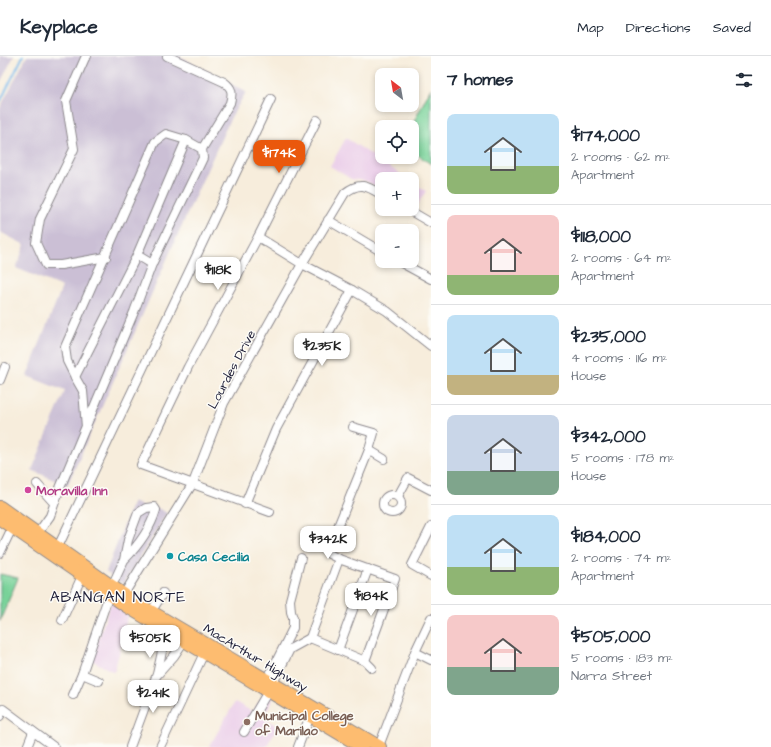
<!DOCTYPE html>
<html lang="en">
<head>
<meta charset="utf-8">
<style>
  :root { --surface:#fff; --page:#f6f6f7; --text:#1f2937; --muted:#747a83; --line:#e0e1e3; --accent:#ea580c }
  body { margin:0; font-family:"Architects Daughter",sans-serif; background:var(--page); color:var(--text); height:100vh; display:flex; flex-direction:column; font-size:15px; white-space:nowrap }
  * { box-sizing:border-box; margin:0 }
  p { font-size:13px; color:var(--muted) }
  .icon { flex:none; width:22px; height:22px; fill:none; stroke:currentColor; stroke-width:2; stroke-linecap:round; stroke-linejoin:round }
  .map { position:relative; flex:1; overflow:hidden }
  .drawer { display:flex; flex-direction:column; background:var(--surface); width:340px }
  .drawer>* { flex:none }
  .needle { width:26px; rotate:329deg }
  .fabs { position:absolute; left:375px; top:12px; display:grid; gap:8px }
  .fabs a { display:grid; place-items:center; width:44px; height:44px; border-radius:8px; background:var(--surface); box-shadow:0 2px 6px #0003; font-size:20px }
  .price { position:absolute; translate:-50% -34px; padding:0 9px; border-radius:8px; background:#fff; color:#222; font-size:13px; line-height:26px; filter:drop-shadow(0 1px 2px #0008) }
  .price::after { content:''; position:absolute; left:50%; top:24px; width:12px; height:9px; margin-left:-6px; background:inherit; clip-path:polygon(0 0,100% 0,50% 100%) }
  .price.current { background:var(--accent); color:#fff }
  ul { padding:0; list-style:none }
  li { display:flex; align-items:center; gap:12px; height:100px; padding:0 16px }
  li+li { border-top:1px solid var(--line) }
  li span { display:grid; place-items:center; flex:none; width:112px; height:80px; border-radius:8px; color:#555 }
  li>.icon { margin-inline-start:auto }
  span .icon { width:48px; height:48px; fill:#fffc; stroke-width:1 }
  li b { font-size:17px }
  h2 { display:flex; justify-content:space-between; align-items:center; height:48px; padding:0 16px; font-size:17px }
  header { display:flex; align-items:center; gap:24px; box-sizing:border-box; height:56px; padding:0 20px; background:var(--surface); border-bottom:1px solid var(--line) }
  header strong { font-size:19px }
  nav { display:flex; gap:22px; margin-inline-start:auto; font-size:14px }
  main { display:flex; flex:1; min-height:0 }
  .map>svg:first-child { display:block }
  .built { fill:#ecd1ea }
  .industrial { fill:#cbbfd5 }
  .grass { fill:#78d299; stroke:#4d7a6a }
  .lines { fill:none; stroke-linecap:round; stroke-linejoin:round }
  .stream { stroke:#76b8eb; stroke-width:2 }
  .minor-casing { stroke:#8c888c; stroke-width:10 }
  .highway-casing { stroke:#8c888c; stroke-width:14 }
  .minor { stroke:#fff; stroke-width:8 }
  .highway { stroke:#fdbc70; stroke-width:12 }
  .hotel-dot { fill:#d1479c; stroke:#fdfcf7; stroke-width:1.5 }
  .culture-dot { fill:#0f9aa8; stroke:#fdfcf7; stroke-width:1.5 }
  .education-dot { fill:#8d6e63; stroke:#fdfcf7; stroke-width:1.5 }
  .labels { text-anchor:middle; stroke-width:3; stroke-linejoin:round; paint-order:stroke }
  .street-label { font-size:13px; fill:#22223b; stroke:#fdfcf7 }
  .hotel-label { font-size:13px; font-weight:bold; fill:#b23c85; stroke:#fdfcf7; text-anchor:start }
  .culture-label { font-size:13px; font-weight:bold; fill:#0d838f; stroke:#fdfcf7; text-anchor:start }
  .education-label { font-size:13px; font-weight:bold; fill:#785e54; stroke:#fdfcf7; text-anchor:start }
  .quarter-label { font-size:15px; letter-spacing:1px; fill:#22223b; stroke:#fdfcf7 }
</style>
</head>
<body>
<header>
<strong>Keyplace</strong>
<nav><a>Map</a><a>Directions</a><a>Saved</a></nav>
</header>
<main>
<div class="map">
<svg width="431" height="691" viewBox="0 0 431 691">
  <rect width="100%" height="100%" fill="#fdfcf7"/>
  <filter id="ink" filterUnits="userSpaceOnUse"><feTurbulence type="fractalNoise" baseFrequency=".025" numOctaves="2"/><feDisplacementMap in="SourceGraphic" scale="8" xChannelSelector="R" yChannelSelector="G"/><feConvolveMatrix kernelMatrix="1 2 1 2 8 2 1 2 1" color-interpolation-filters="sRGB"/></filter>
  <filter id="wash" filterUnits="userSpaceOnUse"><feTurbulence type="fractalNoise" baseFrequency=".012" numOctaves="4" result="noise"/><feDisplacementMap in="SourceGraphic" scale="16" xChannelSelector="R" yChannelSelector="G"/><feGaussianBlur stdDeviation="0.9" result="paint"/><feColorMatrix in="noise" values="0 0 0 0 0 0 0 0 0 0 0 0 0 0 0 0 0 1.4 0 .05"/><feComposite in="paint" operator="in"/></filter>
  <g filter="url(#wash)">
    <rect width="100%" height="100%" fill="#f7eddc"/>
    <g class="built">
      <polygon points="346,82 408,123 382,123 382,135 366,125 351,123 330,110"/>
      <polygon points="412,126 426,135 414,154 412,153"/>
      <polygon points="111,546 128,555 124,579 114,616 91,604"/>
      <polygon points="264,638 273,643 263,662 278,670 266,691 209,691 235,646 253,656"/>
    </g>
    <g class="industrial">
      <polygon points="0,0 14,0 0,27"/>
      <polygon points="27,0 179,0 246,36 231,61 178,178 67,430 32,414 65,335 27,320 62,231 16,212 25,189 0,176 0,52"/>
      <polygon points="133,446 144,451 150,448 167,457 123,528 106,516"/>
    </g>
    <g class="grass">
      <polygon points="431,32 431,108 412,95 411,71"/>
      <polygon points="0,518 18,522 0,565"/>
    </g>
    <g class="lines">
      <polyline class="stream" points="0,46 23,0"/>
    </g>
  </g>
  <g filter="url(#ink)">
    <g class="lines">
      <defs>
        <g id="minor">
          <polyline points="87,0 85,2 66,45 74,93 40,163 36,187 46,209 61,209 106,201"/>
          <path d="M167,0L224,26C232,32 233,36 230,47L202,93"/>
          <polyline points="407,153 431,167"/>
          <polyline points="328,164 382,196"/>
          <polyline points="258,181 317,64"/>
          <polyline points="137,199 152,208"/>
          <polyline points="398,205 431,223"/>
          <polyline points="75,321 137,199 186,84"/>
          <polyline points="0,324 5,311"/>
          <polyline points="353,371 374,377 369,394"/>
          <polyline points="37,428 54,447"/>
          <circle cx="392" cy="448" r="9"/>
          <polyline points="398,440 408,422 431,434"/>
          <polyline points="245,448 276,373 352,234 387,255 431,290"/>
          <polyline points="270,456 141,409 188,311 258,181 302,208 352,234"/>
          <polyline points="431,471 412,509 431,520"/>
          <polyline points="35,481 50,460 60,432 134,256 152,208 203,102 202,93 186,84 166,78 155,86 65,291 67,305 75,321 83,335 86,371"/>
          <polyline points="57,493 271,43"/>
          <polyline points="0,497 12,472 15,468"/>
          <polyline points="339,503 329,498 328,495 369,394 384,403"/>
          <path d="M124,538L193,427L224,347L302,208L345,137C360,125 367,130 382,139"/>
          <polyline points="151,556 163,537"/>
          <polyline points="62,564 82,520"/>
          <polyline points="310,582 339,503 395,523 365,605"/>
          <polyline points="338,594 368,513"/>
          <polyline points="415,596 431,604"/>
          <polyline points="82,618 99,625"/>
          <polyline points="158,618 174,600 184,585"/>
          <polyline points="267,624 293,572 293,562 291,556 290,544 301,502"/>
          <path d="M73,639L82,618L112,530L124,504L128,484L138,457L146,452L154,451L156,454C150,474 138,490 124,504"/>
          <polyline points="0,660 3,653 54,691"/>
          <polyline points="244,676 273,627 290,593 310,582 365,605 372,612"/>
          <polyline points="379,690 415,596 431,562"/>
          <polyline points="27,691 33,676"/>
          <polyline points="130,691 157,618 163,591 171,578"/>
          <polyline points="160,691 204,597"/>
          <polyline points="298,691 310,660"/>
        </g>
        <g id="highway">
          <polyline points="0,451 130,543 380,691"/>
          <polyline points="0,463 126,550 362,691"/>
        </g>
      </defs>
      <use href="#minor" class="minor-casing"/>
      <use href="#highway" class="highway-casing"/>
      <use href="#minor" class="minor"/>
      <use href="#highway" class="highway"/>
    </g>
  </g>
  <circle class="hotel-dot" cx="28" cy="434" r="4"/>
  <circle class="culture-dot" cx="170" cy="500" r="4"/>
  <circle class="education-dot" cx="247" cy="666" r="4"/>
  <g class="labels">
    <g class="street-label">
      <text transform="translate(231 313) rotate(-62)" y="5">Lourdes Drive</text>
      <text transform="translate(256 601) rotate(31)" y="5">MacArthur Highway</text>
    </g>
    <g class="hotel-label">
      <text x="36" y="439">Moravilla Inn</text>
    </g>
    <g class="culture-label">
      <text x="178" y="505">Casa Cecilia</text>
    </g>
    <g class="education-label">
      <text x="255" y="664">Municipal College<tspan x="255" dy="15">of Marilao</tspan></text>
    </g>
    <g class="quarter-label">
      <text x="118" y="546">ABANGAN NORTE</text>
    </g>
  </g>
</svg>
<div class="fabs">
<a><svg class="needle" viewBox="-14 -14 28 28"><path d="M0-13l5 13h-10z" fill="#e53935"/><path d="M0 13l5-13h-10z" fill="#747a83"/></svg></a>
<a><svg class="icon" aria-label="locate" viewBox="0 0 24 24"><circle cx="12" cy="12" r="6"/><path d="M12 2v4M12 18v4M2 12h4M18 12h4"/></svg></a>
<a>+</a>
<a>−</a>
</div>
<b class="price current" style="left:279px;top:118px">$174K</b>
<b class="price" style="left:218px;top:235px">$118K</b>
<b class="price" style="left:322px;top:311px">$235K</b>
<b class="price" style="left:328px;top:504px">$342K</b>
<b class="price" style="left:371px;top:561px">$184K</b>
<b class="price" style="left:150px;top:603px">$505K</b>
<b class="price" style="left:153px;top:658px">$241K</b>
</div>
<section class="drawer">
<h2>7 homes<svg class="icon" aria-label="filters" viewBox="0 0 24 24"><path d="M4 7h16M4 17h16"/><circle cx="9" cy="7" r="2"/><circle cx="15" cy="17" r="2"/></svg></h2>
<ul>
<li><span style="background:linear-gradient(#bfe0f5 65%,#8fb573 0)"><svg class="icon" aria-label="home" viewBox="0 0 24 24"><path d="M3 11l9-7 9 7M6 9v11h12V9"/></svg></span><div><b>$174,000</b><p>2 rooms · 62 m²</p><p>Apartment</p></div></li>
<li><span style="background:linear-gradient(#f6c9c9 75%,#8fb573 0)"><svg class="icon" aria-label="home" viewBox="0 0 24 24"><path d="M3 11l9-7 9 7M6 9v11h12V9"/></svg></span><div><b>$118,000</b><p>2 rooms · 64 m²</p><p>Apartment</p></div></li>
<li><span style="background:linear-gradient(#bfe0f5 75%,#c2b280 0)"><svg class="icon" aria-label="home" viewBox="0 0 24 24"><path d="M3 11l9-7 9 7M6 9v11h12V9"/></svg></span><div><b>$235,000</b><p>4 rooms · 116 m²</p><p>House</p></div></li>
<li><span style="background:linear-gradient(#c9d6e8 70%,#7fa58c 0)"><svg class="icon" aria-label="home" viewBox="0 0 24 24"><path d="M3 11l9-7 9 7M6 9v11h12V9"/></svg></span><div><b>$342,000</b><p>5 rooms · 178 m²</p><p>House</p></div></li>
<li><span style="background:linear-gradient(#bfe0f5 65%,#8fb573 0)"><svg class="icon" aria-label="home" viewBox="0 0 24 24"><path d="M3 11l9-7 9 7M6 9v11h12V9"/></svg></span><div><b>$184,000</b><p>2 rooms · 74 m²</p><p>Apartment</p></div></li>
<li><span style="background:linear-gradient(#f6c9c9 65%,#7fa58c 0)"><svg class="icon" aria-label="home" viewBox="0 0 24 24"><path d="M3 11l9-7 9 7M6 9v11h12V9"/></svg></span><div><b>$505,000</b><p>5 rooms · 183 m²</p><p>Narra Street</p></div></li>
</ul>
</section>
</main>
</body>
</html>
